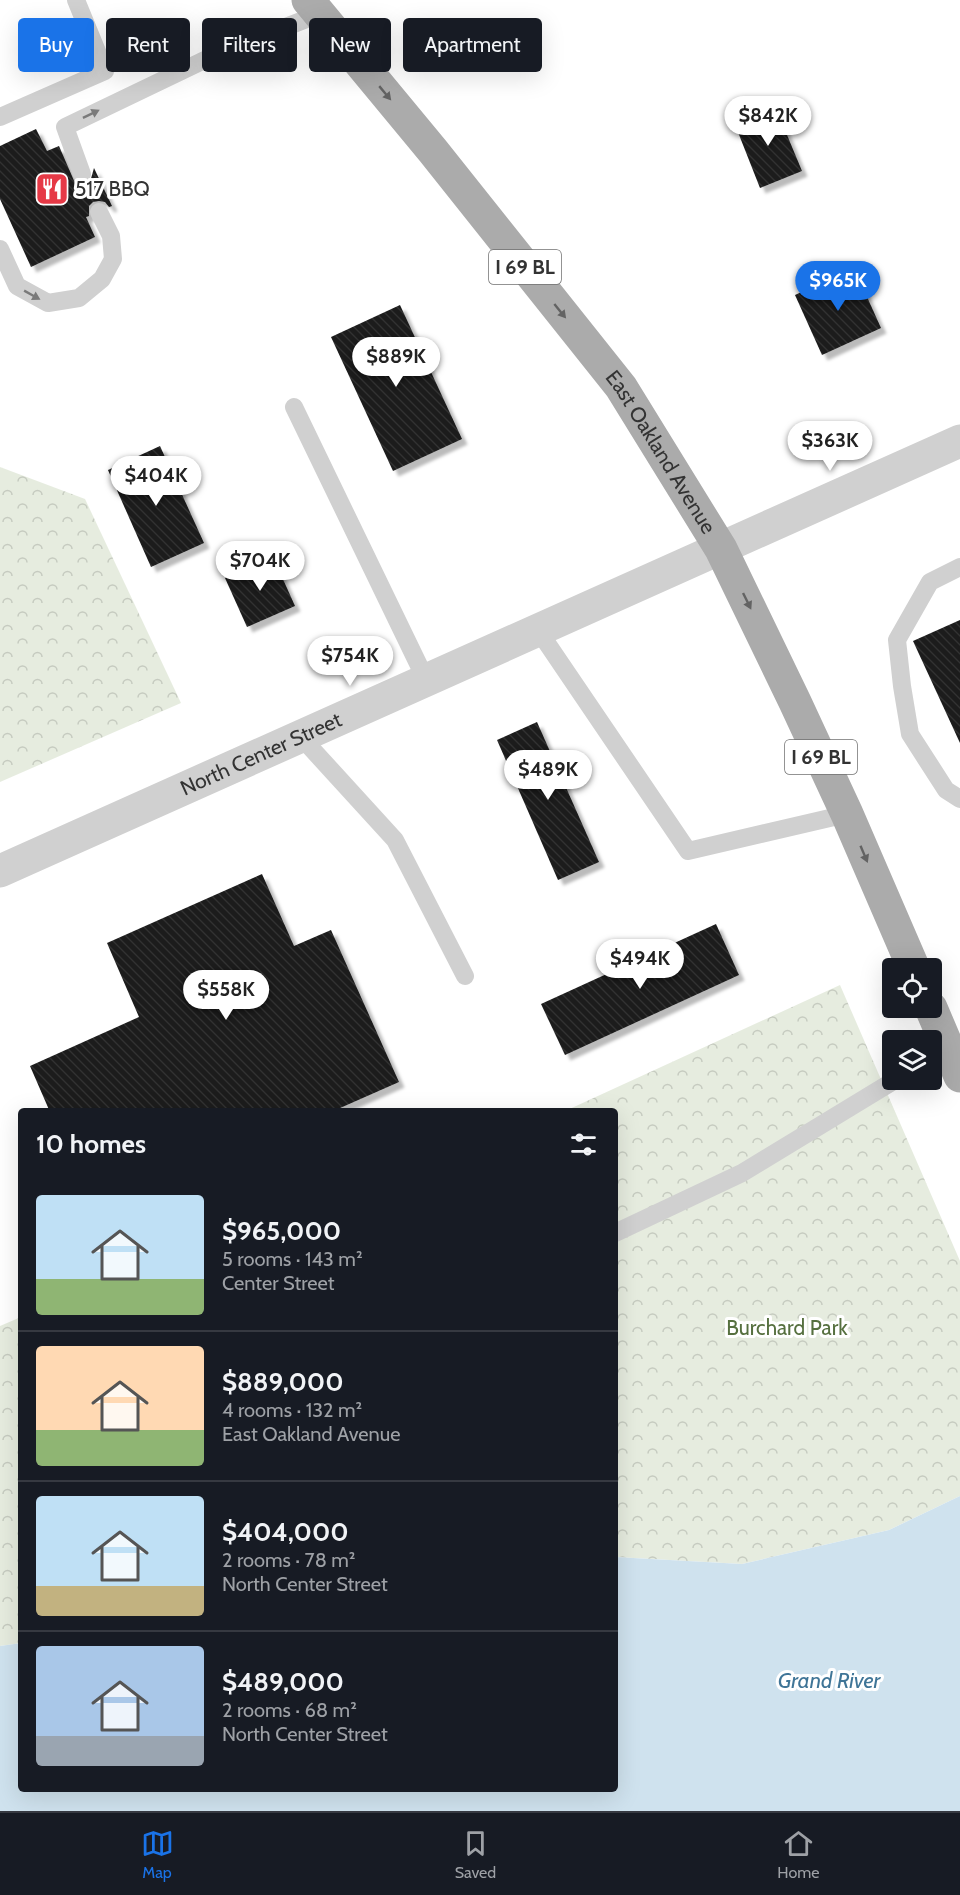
<!DOCTYPE html>
<html lang="en">
<head>
<meta charset="utf-8">
<style>
  :root { --surface:#171b24; --page:#242831; --text:#f1f3f6; --muted:#9ea1a6; --line:#363941; --accent:#1a73e8 }
  body { margin:0; font-family:Cabin,sans-serif; background:var(--page); color:var(--text); height:100vh; display:flex; flex-direction:column; font-size:22px; white-space:nowrap }
  * { box-sizing:border-box; margin:0 }
  p { font-size:20px; color:var(--muted) }
  .icon { flex:none; width:33px; height:33px; fill:none; stroke:currentColor; stroke-width:2; stroke-linecap:round; stroke-linejoin:round }
  .map { position:relative; flex:1; overflow:hidden }
  .details { position:absolute; left:18px; top:1108px; width:600px; height:684px; display:flex; flex-direction:column; background:var(--surface); border-radius:6px; box-shadow:0 6px 24px #0002 }
  .details>* { flex:none }
  .hud { position:absolute; left:18px; top:18px; width:600px; height:54px; display:flex; gap:12px }
  .tools { position:absolute; left:882px; top:958px; display:grid; gap:12px }
  .tools a { display:grid; place-items:center; width:60px; height:60px; border-radius:6px; background:var(--surface); box-shadow:0 6px 24px #0002; font-size:30px }
  .price { position:absolute; translate:-50% -51px; padding:0 14px; border-radius:21px; background:#fff; color:#222; font-size:20px; line-height:39px; filter:drop-shadow(0 2px 3px #0008) }
  .price::after { content:''; position:absolute; left:50%; top:36px; width:18px; height:14px; margin-left:-9px; background:inherit; clip-path:polygon(0 0,100% 0,50% 100%) }
  .price.on { background:var(--accent); color:#fff }
  ul { padding:0; list-style:none }
  li { display:flex; align-items:center; gap:18px; height:150px; padding:0 18px }
  li+li { border-top:2px solid var(--line) }
  li span { display:grid; place-items:center; flex:none; width:168px; height:120px; border-radius:6px; color:#555 }
  li>.icon { margin-inline-start:auto }
  span .icon { width:72px; height:72px; fill:#fffc; stroke-width:1 }
  li b { font-size:26px }
  h2 { display:flex; justify-content:space-between; align-items:center; height:72px; padding:0 18px; font-size:26px }
  .chip { padding:0 21px; border-radius:6px; background:var(--surface); box-shadow:0 6px 24px #0002; font-size:21px; line-height:54px }
  .chip.on { background:var(--accent); color:#fff }
  .tabs { display:flex; justify-content:space-around; align-items:center; height:84px; border-top:2px solid var(--line); background:var(--surface); font-size:16px; color:var(--muted) }
  .tabs a { display:grid; justify-items:center; gap:3px }
  .tabs .on { color:var(--accent) }
  .map>svg:first-child { display:block }
  .forest { fill:url(#forest-crowns) }
  .water { fill:#cfe2ee }
  .building { fill:url(#building-back-hatch); filter:url(#shadow) }
  .lines { fill:none; stroke-linecap:round; stroke-linejoin:round }
  .lane { stroke:#d0d0d0; stroke-width:18 }
  .street { stroke:#d0d0d0; stroke-width:33 }
  .primary { stroke:#ababab; stroke-width:33 }
  .oneway { fill:#636363 }
  .oneway2 { fill:#7a7a7a }
  .labels { text-anchor:middle; stroke-width:6; stroke-linejoin:round; paint-order:stroke }
  .shield { fill:#fff; stroke:#707070; stroke-width:1.5 }
  .shield-label { font-size:20px; font-weight:bold; fill:#333 }
  .poi-label { font-size:21px; fill:#333; stroke:#fff; text-anchor:start }
  .street-label { font-size:21px; fill:#333; stroke:#fff }
  .park-label { font-size:21px; fill:#56703f; stroke:#fff }
  .water-label { font-size:22px; font-style:italic; fill:#3f7597; stroke:#fff }
</style>
</head>
<body>
<div class="map">
<svg width="960" height="1811" viewBox="0 0 960 1811">
  <defs>
    <pattern id="forest-crowns" width="20" height="18" patternUnits="userSpaceOnUse" patternTransform="scale(1.5)"><rect width="20" height="18" fill="#e6ecdf"/><path d="M2 6a3 3 0 1 1 6 0M12 15a3 3 0 1 1 6 0" fill="none" stroke="#c6cbc0"/></pattern>
    <pattern id="building-back-hatch" width="6" height="6" patternUnits="userSpaceOnUse" patternTransform="scale(1.5)"><rect width="6" height="6" fill="#1a1a1a"/><path d="M-1 5l2 2M0 0l6 6M5-1l2 2" fill="none" stroke="#333"/></pattern>
    <filter id="shadow"><feDropShadow dx="5.5" dy="5.5" stdDeviation="1.5" flood-color="#0004"/></filter>
  </defs>
  <rect width="100%" height="100%" fill="#fff"/>
  <g class="forest">
    <polygon points="0,467 85,499 181,703 0,782"/>
    <polygon points="840,985 960,1261 960,1496 889,1530 742,1564 615,1557 615,1112 563,1112"/>
    <polygon points="21,1317 21,1643 0,1646 0,1326"/>
  </g>
  <polygon class="water" points="960,1496 960,1811 0,1811 0,1646 21,1643 21,1790 615,1790 615,1557 742,1564 889,1530"/>
  <g class="building">
    <polygon points="775,106 802,171 760,188 734,122"/>
    <polygon points="36,129 47,151 59,146 75,183 85,185 90,182 94,168 112,206 109,207 105,202 99,201 93,202 89,206 89,216 86,217 95,237 31,267 0,199 0,146"/>
    <polygon points="854,268 881,328 822,355 795,295"/>
    <polygon points="400,305 462,439 393,471 331,337"/>
    <polygon points="160,446 204,543 151,567 108,470"/>
    <polygon points="273,557 295,606 247,627 225,578"/>
    <polygon points="960,620 960,743 913,641"/>
    <polygon points="537,722 599,862 558,880 497,740"/>
    <polygon points="262,874 294,946 331,930 399,1082 331,1112 50,1112 30,1066 139,1017 107,943"/>
    <polygon points="716,924 739,975 565,1055 541,1004"/>
  </g>
  <g class="lines">
    <g class="lane">
      <polyline points="0,117 105,71 76,0"/>
      <polyline points="82,174 65,127 217,54 319,14"/>
      <polyline points="0,249 17,286 48,303 79,298 102,279 113,259 111,236 99,212"/>
      <polyline points="294,407 426,680"/>
      <polyline points="960,567 930,582 897,640 902,686 910,734 946,790 960,799"/>
      <polyline points="538,630 688,851 847,814"/>
      <polyline points="301,737 395,840 465,976"/>
      <polyline points="615,1233 742,1173 895,1080"/>
    </g>
    <path class="street" id="s1" d="M0,871L960,441"/>
    <g class="primary">
      <path id="s2" d="M308,0L433,151L621,387L721,549L795,702L847,814L914,969"/>
      <polyline points="931,1008 960,1076"/>
    </g>
  </g>
  <defs><path id="oneway-solid" d="M-6-.8H1V-3.2L6.5 0L1 3.2V.8H-6Z" transform="scale(1.5)"/></defs>
  <g class="oneway">
    <use href="#oneway-solid" transform="translate(385 93) rotate(50)"/>
    <use href="#oneway-solid" transform="translate(560 311) rotate(51)"/>
    <use href="#oneway-solid" transform="translate(747 601) rotate(64)"/>
    <use href="#oneway-solid" transform="translate(864 854) rotate(67)"/>
  </g>
  <g class="oneway2">
    <use href="#oneway-solid" transform="translate(91 114) rotate(-26)"/>
    <use href="#oneway-solid" transform="translate(32 295) rotate(29)"/>
  </g>
  <defs>
    <symbol id="restaurant-square" viewBox="-11 -11 22 22"><rect x="-9" y="-9" width="18" height="18" rx="4" fill="#e63946" stroke="#fff"/><path d="M-5-6h1v4h1v-4h1v4h1v-4h1v5L-1.5 .5V6h-2V.5L-5-1ZM5-6V6H3V1.5H1.5Q1.5-4 5-6Z" fill="#fff"/></symbol>
  </defs>
  <g fill-rule="evenodd">
    <use href="#restaurant-square" x="33" y="170" width="38" height="38"/>
  </g>
  <g class="labels">
    <g class="shield">
      <rect x="489" y="250" width="72" height="34" rx="4.5"/>
      <rect x="785" y="740" width="72" height="34" rx="4.5"/>
    </g>
    <g class="shield-label">
      <text x="525" y="274">I 69 BL</text>
      <text x="821" y="764">I 69 BL</text>
    </g>
    <g class="poi-label">
      <text x="75" y="196">517 BBQ</text>
    </g>
    <g class="street-label">
      <text dy="7" stroke="none"><textPath href="#s2" startOffset="574">East Oakland Avenue</textPath></text>
      <text dy="7" stroke="none"><textPath href="#s1" startOffset="286">North Center Street</textPath></text>
    </g>
    <g class="park-label">
      <text x="787" y="1335">Burchard Park</text>
    </g>
    <g class="water-label">
      <text x="829" y="1688">Grand River</text>
    </g>
  </g>
</svg>
<div class="tools">
<a><svg class="icon" aria-label="locate" viewBox="0 0 24 24"><circle cx="12" cy="12" r="6"/><path d="M12 2v4M12 18v4M2 12h4M18 12h4"/></svg></a>
<a><svg class="icon" aria-label="layers" viewBox="0 0 24 24"><path d="M12 4l9 5-9 5-9-5zM3 14l9 5 9-5"/></svg></a>
</div>
<b class="price" style="left:768px;top:147px">$842K</b>
<b class="price on" style="left:838px;top:312px">$965K</b>
<b class="price" style="left:396px;top:388px">$889K</b>
<b class="price" style="left:830px;top:472px">$363K</b>
<b class="price" style="left:156px;top:507px">$404K</b>
<b class="price" style="left:260px;top:592px">$704K</b>
<b class="price" style="left:350px;top:687px">$754K</b>
<b class="price" style="left:548px;top:801px">$489K</b>
<b class="price" style="left:640px;top:990px">$494K</b>
<b class="price" style="left:226px;top:1021px">$558K</b>
<div class="hud">
<a class="chip on">Buy</a>
<a class="chip">Rent</a>
<a class="chip">Filters</a>
<a class="chip">New</a>
<a class="chip">Apartment</a>
</div>
<section class="details">
<h2>10 homes<svg class="icon" aria-label="filters" viewBox="0 0 24 24"><path d="M4 7h16M4 17h16"/><circle cx="9" cy="7" r="2"/><circle cx="15" cy="17" r="2"/></svg></h2>
<ul>
<li><span style="background:linear-gradient(#bfe0f5 70%,#8fb573 0)"><svg class="icon" aria-label="home" viewBox="0 0 24 24"><path d="M3 11l9-7 9 7M6 9v11h12V9"/></svg></span><div><b>$965,000</b><p>5 rooms · 143 m²</p><p>Center Street</p></div></li>
<li><span style="background:linear-gradient(#ffd9b3 70%,#8fb573 0)"><svg class="icon" aria-label="home" viewBox="0 0 24 24"><path d="M3 11l9-7 9 7M6 9v11h12V9"/></svg></span><div><b>$889,000</b><p>4 rooms · 132 m²</p><p>East Oakland Avenue</p></div></li>
<li><span style="background:linear-gradient(#bfe0f5 75%,#c2b280 0)"><svg class="icon" aria-label="home" viewBox="0 0 24 24"><path d="M3 11l9-7 9 7M6 9v11h12V9"/></svg></span><div><b>$404,000</b><p>2 rooms · 78 m²</p><p>North Center Street</p></div></li>
<li><span style="background:linear-gradient(#a9c7e8 75%,#9aa5b1 0)"><svg class="icon" aria-label="home" viewBox="0 0 24 24"><path d="M3 11l9-7 9 7M6 9v11h12V9"/></svg></span><div><b>$489,000</b><p>2 rooms · 68 m²</p><p>North Center Street</p></div></li>
</ul>
</section>
</div>
<nav class="tabs">
<a class="on"><svg class="icon" aria-label="map" viewBox="0 0 24 24"><path d="M3 6l6-2 6 2 6-2v14l-6 2-6-2-6 2zM9 4v14M15 6v14"/></svg>Map</a>
<a><svg class="icon" aria-label="saved" viewBox="0 0 24 24"><path d="M7 4h10v16l-5-4-5 4z"/></svg>Saved</a>
<a><svg class="icon" aria-label="home" viewBox="0 0 24 24"><path d="M3 11l9-7 9 7M6 9v11h12V9"/></svg>Home</a>
</nav>
</body>
</html>
